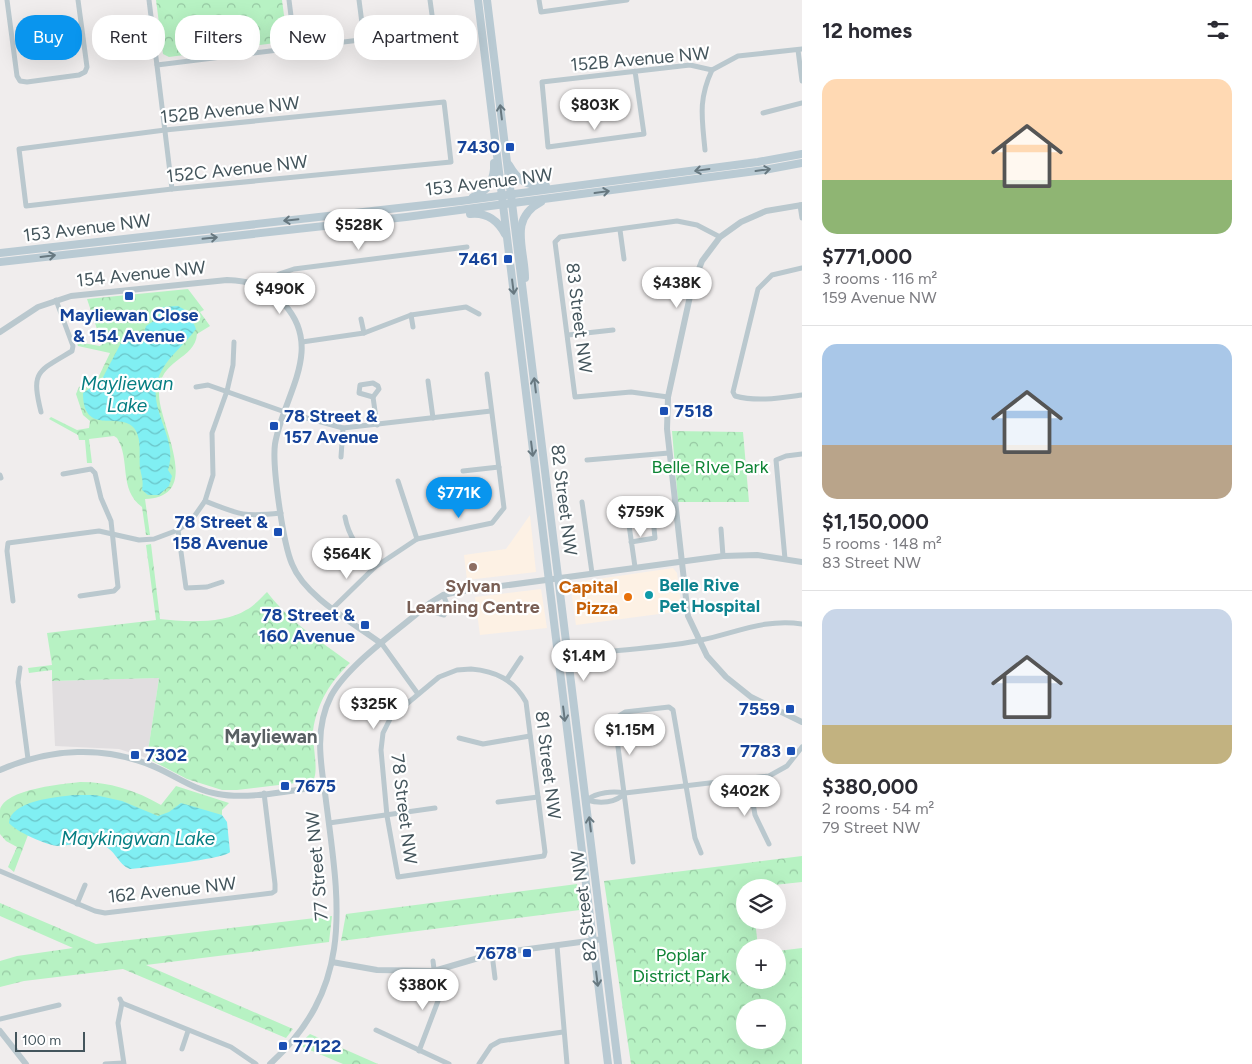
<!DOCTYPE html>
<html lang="en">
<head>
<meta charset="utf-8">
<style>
  :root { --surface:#fff; --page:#f2f2f3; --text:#2b2b33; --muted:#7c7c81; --line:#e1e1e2; --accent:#0995ee }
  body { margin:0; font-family:Figtree,sans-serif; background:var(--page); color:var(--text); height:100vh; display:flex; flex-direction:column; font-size:19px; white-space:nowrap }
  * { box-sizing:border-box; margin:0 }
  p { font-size:16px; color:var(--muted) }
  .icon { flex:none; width:28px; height:28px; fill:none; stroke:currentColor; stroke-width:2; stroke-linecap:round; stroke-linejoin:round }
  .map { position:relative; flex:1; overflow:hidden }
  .sheet { display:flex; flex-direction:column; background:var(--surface); width:450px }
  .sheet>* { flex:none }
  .banner { position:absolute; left:15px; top:15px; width:475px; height:45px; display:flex; gap:10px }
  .controls { position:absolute; left:736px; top:879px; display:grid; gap:10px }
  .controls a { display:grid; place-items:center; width:50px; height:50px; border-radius:50%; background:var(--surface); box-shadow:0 5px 20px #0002; font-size:25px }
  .scale { position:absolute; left:15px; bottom:12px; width:70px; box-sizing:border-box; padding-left:5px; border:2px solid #44555c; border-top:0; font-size:14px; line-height:18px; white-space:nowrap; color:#44555c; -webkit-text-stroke:4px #fff; paint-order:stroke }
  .price { position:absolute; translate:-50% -42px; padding:0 11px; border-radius:18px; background:#fff; color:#222; font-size:16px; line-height:32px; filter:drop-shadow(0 1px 2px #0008) }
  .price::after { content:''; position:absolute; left:50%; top:30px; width:15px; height:11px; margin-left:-8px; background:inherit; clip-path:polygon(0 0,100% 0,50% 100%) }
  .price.active { background:var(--accent); color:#fff }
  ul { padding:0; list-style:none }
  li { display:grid; align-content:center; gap:10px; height:265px; padding:0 20px }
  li+li { border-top:1px solid var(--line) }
  li span { display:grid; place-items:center; height:155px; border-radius:15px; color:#555 }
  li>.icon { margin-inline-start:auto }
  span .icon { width:90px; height:90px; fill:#fffc; stroke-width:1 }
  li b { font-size:21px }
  h2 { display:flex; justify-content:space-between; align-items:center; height:60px; padding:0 20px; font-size:21px }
  .chip { padding:0 18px; border-radius:20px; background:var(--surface); box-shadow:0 5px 20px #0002; font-size:18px; line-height:45px }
  .chip.active { background:var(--accent); color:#fff }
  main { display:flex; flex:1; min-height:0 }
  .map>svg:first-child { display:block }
  .commercial { fill:#fdf1e4 }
  .education { fill:#e1dee0 }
  .park { fill:url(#park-crowns); fill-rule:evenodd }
  .water { fill:url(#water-waves) }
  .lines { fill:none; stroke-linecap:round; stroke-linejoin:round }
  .minor { stroke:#bac8ce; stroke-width:5 }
  .tertiary { stroke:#bac8ce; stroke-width:6 }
  .secondary { stroke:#b9cad3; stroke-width:8 }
  .oneway { stroke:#677880 }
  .transit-dot { fill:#1a4fb4; stroke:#fff; stroke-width:2 }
  .education-dot { fill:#8d6e63; stroke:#fff; stroke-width:2 }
  .culture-dot { fill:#0f9aa8; stroke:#fff; stroke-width:2 }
  .food-dot { fill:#e8710a; stroke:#fff; stroke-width:2 }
  .labels { text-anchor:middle; stroke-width:4.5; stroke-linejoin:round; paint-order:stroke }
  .street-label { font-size:18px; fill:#44555c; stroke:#fff }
  .transit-label { font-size:18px; font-weight:bold; fill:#164399; stroke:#fff; text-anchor:end }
  .park-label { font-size:18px; fill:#0e8435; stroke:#fff }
  .culture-label { font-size:18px; font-weight:bold; fill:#0d838f; stroke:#fff; text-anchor:start }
  .education-label { font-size:18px; font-weight:bold; fill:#785e54; stroke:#fff }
  .food-label { font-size:18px; font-weight:bold; fill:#c56008; stroke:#fff; text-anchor:end }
  .water-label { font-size:19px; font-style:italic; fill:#057e82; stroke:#fff }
  .neighbourhood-label { font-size:19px; font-weight:bold; fill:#595f63; stroke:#fff }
</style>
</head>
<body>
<main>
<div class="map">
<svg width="802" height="1064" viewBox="0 0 802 1064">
  <defs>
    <pattern id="park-crowns" width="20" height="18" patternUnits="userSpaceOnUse" patternTransform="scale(1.25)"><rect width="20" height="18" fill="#b7f2c3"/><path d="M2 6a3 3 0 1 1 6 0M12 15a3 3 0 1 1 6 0" fill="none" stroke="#96c7a2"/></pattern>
    <pattern id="water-waves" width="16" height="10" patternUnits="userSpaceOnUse" patternTransform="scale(1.25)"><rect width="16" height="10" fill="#80eff3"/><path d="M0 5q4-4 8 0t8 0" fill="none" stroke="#6ac4c8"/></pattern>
  </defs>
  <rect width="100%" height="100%" fill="#f0eded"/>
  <g class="commercial">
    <polygon points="530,515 536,572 467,580 464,555 506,549"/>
    <polygon points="673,568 677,573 682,611 576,625 570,583"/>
    <polygon points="541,589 547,628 480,635 475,597"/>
  </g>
  <polygon class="education" points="159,678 147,758 119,749 55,746 52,681"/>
  <g class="park">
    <polygon points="156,0 282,0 287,38 283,42 169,57 163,54"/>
    <path d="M188,289L204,310L200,312L210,326L197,334C195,361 158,358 159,395C160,427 204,497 145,499L150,535H146L142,507C118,489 131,460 117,438L114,436L89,439L92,463H87L85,440H79L78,435L49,419L51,417L77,430L89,428L90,421L83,415L76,394L79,387L97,380L110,353L78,346L77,342L100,346L102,344L87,299Z"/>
    <polygon points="672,431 743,432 749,502 678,502"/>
    <path d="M151,544L160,619C184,622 225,624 246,610C254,606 261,598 267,592C290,622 320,641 350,663C330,682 317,703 313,731C312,743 320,775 312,781L237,790H222L187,779L147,758L159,678L52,681V670L29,673L28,668L52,665L47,633L156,620L146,545Z"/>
    <path d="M80,782C110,782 135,790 161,805L176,786L229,803L222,810V815L186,812L162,820L25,815L28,835L14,872L8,867L17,847L6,841L0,834C0,826 0,817 0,810C5,789 62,784 80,782Z"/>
    <path d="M802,856V882L745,888V920H755L758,947L745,948V980H778V951L802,948V1064H631L604,881ZM745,1008H778V1040H745Z"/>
    <polygon points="577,884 580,910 341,941 346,914"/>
    <polygon points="0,903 96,944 332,916 329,942 146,965 293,1029 286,1038 123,969 24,981 0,987 0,961 17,956 73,948 0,916"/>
    <polygon points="310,1034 378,1064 343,1064 298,1045"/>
  </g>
  <g class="water">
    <path d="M178,306L189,312L196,329C183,347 163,360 157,382C149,412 179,440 168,470L172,476L169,486L159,495H148L142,490C144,480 141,476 140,467C139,455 142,438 134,428C120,411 83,437 83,393L101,381L122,341L144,333L146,326L157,319L162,307Z"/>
    <path d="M73,795H95L122,801L158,816L169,812L181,803L222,815L227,822L230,852C225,859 142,868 130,869C118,865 115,848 101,845C85,841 74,845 58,846C48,846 15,831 9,823C10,801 56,797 73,795Z"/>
  </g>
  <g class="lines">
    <g class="minor">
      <polyline points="7,0 17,76 20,81 27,82 79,75 85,72 87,67 78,0"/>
      <polyline points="149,0 172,189"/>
      <polyline points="289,0 295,48"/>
      <polyline points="359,0 364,39"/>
      <polyline points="539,0 541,12 627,0"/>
      <polyline points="798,50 802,81"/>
      <polyline points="157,65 425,32 431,29 433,22 430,0"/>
      <polyline points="635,71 644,134 548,147 542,82 690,65 712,70 738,56 802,49"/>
      <polygon points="444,102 451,162 172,189 26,206 19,149 165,130"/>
      <polyline points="763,113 802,103"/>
      <path d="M705,150C702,118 698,100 712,70"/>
      <polyline points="800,205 802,218"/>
      <polyline points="620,230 624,259"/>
      <path d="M802,268L772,275L758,289L733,392L735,396C757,402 780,398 802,395"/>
      <polyline points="261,286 279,274 294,269 467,247"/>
      <polyline points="411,315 413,327"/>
      <polyline points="361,319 364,333"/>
      <polyline points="568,335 613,330"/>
      <polyline points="302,342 364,333 411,315 466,307 479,314"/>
      <polyline points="428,381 433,418"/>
      <polygon points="373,383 378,386 379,389 373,397 359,393 360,385"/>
      <polyline points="196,387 208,385 285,412 343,428 491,411"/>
      <polyline points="373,397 377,425"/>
      <polyline points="668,397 631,392 575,397 555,242 560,237 677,221 697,225 720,237"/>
      <path d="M41,412C31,371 37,372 72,351L73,346L56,300"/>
      <polyline points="341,457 343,428"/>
      <polyline points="587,460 669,453"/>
      <polyline points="463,471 499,467"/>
      <polyline points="63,474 91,469 95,473 101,498 111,521 118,587 114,591 80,596"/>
      <polyline points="0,475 1,478"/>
      <polyline points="398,481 417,539"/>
      <path d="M205,501C240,515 244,517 281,513"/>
      <polyline points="582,502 592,573"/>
      <path d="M345,517C349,539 361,551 375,567"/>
      <polyline points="721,529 723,556"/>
      <polyline points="178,530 186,588 207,587 222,582"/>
      <polyline points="631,542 655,538 652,508 627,511 635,567"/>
      <polyline points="785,559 776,460 786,456 802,454"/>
      <polyline points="13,601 7,551 8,543 99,531 139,540 154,539 178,530 191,521 205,501 213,475 212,433 227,391 233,365 234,342"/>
      <polyline points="430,603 437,613 444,615 448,606 443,595"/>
      <polyline points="333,608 375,567 417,539 492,523 504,508 487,374"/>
      <polyline points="382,644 418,694"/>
      <path d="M605,652C637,648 670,647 701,640C735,633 766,618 802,624"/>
      <polyline points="20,668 18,682 28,759"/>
      <path d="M471,669C496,671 514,680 526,702L545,852L544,856L398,877L387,816L381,750L383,733L391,717L439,677L457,670Z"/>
      <polyline points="507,679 521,658"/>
      <polyline points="459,738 483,744 530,736"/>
      <polyline points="749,780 755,815 769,844"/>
      <path d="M587,800C597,792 613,791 625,793L769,776L787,766L802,747"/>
      <path d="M587,800C600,804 616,803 625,793"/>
      <polyline points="498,802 538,797"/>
      <polyline points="329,823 435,808"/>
      <polyline points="633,862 615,724 617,717 625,712 669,707 673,710 695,838 701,853"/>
      <polyline points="0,871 95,911 105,913 272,893 275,891 275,884 264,793"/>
      <polyline points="77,904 85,885"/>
      <polyline points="557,946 567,1064"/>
      <polyline points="492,954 495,978"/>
      <polyline points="120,999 122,1003 118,1023 124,1064"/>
      <polyline points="122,1003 231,1047 256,1064"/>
      <polyline points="0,1019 59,1005"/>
      <polyline points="376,1030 449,1064"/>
      <polyline points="182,1049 188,1031"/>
      <polyline points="419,1051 438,1001 433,961"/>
      <polyline points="105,1064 123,1063"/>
      <polyline points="479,1064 491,1046 500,1041 563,1032"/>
    </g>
    <g class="tertiary">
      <polyline points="802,205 766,211 741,222 720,237 702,261 692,287 668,397 667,429 688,616 707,656 726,677 751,697 802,722"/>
      <path d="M0,332L38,307L71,296L227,280C250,281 269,286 284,304C325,349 283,396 275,444C272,466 283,543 292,564C305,597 354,623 382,644"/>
      <path d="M0,770C50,748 105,745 155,767C176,776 194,790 218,794C249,800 291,790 324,786"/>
      <polyline points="332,962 377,970 434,971 492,954 603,939"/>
      <polyline points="0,1031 26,1064"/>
      <path d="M270,1064C358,984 338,898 325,793C320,760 315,727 331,696C348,664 401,628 430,603L443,595L457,592L723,556L757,555L802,562"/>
    </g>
    <g class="secondary">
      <polyline points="478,0 608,1064"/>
      <polyline points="487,0 618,1064"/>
      <path d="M509,165C518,181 527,186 546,186"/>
      <path d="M473,197C488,191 495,180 494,163"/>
      <path d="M470,214C486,212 497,219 505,234"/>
      <polyline points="0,253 461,201 758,162 802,154"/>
      <polyline points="0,262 406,217 764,170 802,163"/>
      <path d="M525,278C525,249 508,219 541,202"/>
    </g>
  </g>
  <defs><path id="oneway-shaft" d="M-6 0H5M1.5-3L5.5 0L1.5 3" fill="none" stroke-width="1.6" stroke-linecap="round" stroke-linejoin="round" transform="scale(1.25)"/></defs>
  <g class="oneway">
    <use href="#oneway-shaft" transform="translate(501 112) rotate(-97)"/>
    <use href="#oneway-shaft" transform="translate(702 170) rotate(172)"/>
    <use href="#oneway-shaft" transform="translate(763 170) rotate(-8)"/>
    <use href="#oneway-shaft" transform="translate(602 192) rotate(-8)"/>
    <use href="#oneway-shaft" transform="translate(291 220) rotate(174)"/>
    <use href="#oneway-shaft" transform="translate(210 238) rotate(-6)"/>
    <use href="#oneway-shaft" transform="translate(48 256) rotate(-7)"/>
    <use href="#oneway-shaft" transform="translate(513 287) rotate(83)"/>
    <use href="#oneway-shaft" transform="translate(535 385) rotate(-97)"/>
    <use href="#oneway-shaft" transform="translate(532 449) rotate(83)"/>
    <use href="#oneway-shaft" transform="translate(564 714) rotate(83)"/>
    <use href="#oneway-shaft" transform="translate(590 824) rotate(-97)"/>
    <use href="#oneway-shaft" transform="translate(597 979) rotate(83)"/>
  </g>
  <g class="transit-dot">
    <rect x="505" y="142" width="10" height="10" rx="2.5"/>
    <rect x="503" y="254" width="10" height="10" rx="2.5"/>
    <rect x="124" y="291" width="10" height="10" rx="2.5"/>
    <rect x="659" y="406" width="10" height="10" rx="2.5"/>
    <rect x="269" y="421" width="10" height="10" rx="2.5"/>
    <rect x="273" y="527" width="10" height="10" rx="2.5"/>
    <rect x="360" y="620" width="10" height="10" rx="2.5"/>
    <rect x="785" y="704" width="10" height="10" rx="2.5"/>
    <rect x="786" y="746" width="10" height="10" rx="2.5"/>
    <rect x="130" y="750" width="10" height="10" rx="2.5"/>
    <rect x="280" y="781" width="10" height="10" rx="2.5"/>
    <rect x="522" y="948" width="10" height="10" rx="2.5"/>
    <rect x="278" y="1041" width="10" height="10" rx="2.5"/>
  </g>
  <circle class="education-dot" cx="473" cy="567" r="5"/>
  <circle class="culture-dot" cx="649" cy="595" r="5"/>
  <circle class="food-dot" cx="628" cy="597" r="5"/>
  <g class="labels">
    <g class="street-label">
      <text transform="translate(640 59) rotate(-5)" y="6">152B Avenue NW</text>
      <text transform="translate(230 110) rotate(-6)" y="6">152B Avenue NW</text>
      <text transform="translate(237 169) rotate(-6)" y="6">152C Avenue NW</text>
      <text transform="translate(489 182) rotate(-7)" y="6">153 Avenue NW</text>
      <text transform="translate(87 228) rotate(-7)" y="6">153 Avenue NW</text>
      <text transform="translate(141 274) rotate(-6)" y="6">154 Avenue NW</text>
      <text transform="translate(579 318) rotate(83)" y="6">83 Street NW</text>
      <text transform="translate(564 500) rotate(83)" y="6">82 Street NW</text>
      <text transform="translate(548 765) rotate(83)" y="6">81 Street NW</text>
      <text transform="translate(404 809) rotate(83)" y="6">78 Street NW</text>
      <text transform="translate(317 866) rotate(-95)" y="6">77 Street NW</text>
      <text transform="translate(172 890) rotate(-6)" y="6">162 Avenue NW</text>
      <text transform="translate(584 906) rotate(-97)" y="6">82 Street NW</text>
    </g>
    <g class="transit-label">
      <text x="500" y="153">7430</text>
      <text x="498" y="265">7461</text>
      <text x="129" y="321" text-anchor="middle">Mayliewan Close<tspan x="129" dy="21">&amp; 154 Avenue</tspan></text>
      <text x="674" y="417" text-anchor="start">7518</text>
      <text x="284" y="422" text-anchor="start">78 Street &amp;<tspan x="284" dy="21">157 Avenue</tspan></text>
      <text x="268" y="528">78 Street &amp;<tspan x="268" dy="21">158 Avenue</tspan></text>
      <text x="355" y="621">78 Street &amp;<tspan x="355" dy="21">160 Avenue</tspan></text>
      <text x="780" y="715">7559</text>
      <text x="781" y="757">7783</text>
      <text x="145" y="761" text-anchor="start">7302</text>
      <text x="295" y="792" text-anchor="start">7675</text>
      <text x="517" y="959">7678</text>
      <text x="293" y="1052" text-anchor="start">77122</text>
    </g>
    <g class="park-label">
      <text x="710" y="473">Belle RIve Park</text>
      <text x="681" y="961">Poplar<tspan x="681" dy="21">District Park</tspan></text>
    </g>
    <g class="culture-label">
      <text x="659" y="591">Belle Rive<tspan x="659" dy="21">Pet Hospital</tspan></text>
    </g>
    <g class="education-label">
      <text x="473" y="592">Sylvan<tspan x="473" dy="21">Learning Centre</tspan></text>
    </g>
    <g class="food-label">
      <text x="618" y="593">Capital<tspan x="618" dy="21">Pizza</tspan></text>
    </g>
    <g class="water-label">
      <text x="127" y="390">Mayliewan<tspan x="127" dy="22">Lake</tspan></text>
      <text x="138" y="845">Maykingwan Lake</text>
    </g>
    <g class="neighbourhood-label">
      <text x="271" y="743">Mayliewan</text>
    </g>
  </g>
</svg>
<div class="controls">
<a><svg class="icon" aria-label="layers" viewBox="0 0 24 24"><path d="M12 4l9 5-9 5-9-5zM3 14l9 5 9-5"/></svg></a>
<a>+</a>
<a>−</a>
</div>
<div class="scale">100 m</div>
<b class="price" style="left:595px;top:131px">$803K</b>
<b class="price" style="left:359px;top:251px">$528K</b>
<b class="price" style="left:677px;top:309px">$438K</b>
<b class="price" style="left:280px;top:315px">$490K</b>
<b class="price active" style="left:459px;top:519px">$771K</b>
<b class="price" style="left:641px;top:538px">$759K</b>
<b class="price" style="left:347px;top:580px">$564K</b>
<b class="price" style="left:584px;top:682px">$1.4M</b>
<b class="price" style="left:374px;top:730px">$325K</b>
<b class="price" style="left:630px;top:756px">$1.15M</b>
<b class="price" style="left:745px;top:817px">$402K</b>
<b class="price" style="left:423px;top:1011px">$380K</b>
<div class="banner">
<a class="chip active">Buy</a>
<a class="chip">Rent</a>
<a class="chip">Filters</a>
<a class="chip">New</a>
<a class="chip">Apartment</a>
</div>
</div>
<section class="sheet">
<h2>12 homes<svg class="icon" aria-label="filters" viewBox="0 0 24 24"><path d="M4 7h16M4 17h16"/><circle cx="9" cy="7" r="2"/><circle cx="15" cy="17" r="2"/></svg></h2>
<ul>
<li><span style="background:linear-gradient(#ffd9b3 65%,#8fb573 0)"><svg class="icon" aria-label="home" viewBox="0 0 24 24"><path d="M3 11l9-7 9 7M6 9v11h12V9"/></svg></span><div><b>$771,000</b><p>3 rooms · 116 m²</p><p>159 Avenue NW</p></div></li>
<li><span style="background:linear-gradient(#a9c7e8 65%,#b9a48a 0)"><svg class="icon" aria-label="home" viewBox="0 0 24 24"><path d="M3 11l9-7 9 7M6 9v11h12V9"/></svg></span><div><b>$1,150,000</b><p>5 rooms · 148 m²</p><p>83 Street NW</p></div></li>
<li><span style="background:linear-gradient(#c9d6e8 75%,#c2b280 0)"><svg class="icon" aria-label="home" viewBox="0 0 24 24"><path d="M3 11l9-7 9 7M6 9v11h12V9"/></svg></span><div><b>$380,000</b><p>2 rooms · 54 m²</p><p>79 Street NW</p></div></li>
</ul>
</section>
</main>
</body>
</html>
